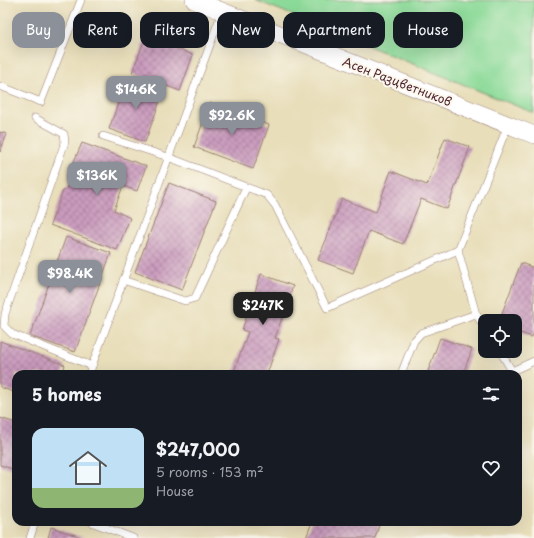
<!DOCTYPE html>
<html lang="en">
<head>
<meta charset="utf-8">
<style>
  :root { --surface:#171b24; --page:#20242c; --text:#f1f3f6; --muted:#9ea1a6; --accent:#8c9099 }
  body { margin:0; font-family:"Playpen Sans",sans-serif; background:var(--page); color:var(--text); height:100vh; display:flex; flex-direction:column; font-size:15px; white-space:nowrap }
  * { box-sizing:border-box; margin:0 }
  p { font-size:13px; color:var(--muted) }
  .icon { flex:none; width:22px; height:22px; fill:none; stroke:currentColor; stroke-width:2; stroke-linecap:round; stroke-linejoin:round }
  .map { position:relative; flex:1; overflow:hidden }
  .sheet { position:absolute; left:12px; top:370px; width:510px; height:156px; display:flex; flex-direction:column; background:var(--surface); border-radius:12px; box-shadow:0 4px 16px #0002 }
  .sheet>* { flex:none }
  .top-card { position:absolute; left:12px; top:12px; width:510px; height:36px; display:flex; gap:8px }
  .fabs { position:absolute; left:478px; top:314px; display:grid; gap:8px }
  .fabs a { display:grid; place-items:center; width:44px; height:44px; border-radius:8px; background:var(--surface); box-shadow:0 4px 16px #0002; font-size:20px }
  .price { position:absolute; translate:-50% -34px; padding:0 9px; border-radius:8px; background:var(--accent); color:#fff; font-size:13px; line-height:26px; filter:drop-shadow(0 1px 2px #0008) }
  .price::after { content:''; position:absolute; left:50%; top:24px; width:12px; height:9px; margin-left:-6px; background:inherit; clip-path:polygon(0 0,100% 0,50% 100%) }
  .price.active { background:#222; color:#fff }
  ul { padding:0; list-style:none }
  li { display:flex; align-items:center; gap:12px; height:100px; padding:0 20px }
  li span { display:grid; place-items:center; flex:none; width:112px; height:80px; border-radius:12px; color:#555 }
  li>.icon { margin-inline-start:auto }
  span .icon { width:48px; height:48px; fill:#fffc; stroke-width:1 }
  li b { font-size:17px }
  h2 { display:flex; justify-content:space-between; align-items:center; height:48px; padding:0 20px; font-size:17px }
  .pill { padding:0 14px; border-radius:12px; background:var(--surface); box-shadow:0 4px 16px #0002; font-size:14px; line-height:36px }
  .pill.active { background:var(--accent); color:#fff }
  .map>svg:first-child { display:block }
  .green { fill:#8cda99; stroke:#6b7c62 }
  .building { fill:url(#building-cross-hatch) }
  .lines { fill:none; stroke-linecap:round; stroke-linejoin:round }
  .service-casing { stroke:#997e72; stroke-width:8 }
  .tertiary-casing { stroke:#997e72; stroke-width:18 }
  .service { stroke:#fff; stroke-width:7 }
  .tertiary { stroke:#fff; stroke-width:17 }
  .labels { text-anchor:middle; stroke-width:4; stroke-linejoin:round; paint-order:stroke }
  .street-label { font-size:12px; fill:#4a1f2b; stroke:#fbf7ec }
</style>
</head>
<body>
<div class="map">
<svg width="534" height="538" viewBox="0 0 534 538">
  <defs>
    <pattern id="building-cross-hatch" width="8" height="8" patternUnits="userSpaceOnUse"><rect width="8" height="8" fill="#ca9bbe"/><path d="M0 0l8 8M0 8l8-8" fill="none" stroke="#a67e9b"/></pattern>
  </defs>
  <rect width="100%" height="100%" fill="#fbf7ec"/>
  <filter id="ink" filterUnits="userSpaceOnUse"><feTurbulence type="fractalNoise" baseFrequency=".025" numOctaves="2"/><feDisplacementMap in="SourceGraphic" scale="8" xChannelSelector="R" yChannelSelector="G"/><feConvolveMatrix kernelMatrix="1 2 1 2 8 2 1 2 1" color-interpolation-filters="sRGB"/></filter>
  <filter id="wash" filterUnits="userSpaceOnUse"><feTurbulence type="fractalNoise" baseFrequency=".012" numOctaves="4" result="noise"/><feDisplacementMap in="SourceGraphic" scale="16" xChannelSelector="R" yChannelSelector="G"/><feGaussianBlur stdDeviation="0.9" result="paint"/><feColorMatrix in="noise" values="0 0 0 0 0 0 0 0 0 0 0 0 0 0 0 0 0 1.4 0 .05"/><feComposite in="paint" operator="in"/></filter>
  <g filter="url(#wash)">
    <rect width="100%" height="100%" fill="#e8deba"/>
    <polygon class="green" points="255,0 534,0 534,113"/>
    <g id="blocks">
      <g class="building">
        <polygon points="146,36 193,55 180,91 132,73"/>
        <polygon points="127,78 164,90 145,142 109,129"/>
        <polygon points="210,103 269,125 253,169 194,147"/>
        <polygon points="0,132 7,134 0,152"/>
        <polygon points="445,138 470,147 447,209 421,199 403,244 369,231 353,273 318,260 342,199 376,212 391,171 427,185"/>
        <polygon points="82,143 146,166 137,191 123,186 114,210 130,218 117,250 50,225 63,191 69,185 69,173"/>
        <polygon points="169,183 216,201 182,290 135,272"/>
        <polygon points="66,237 111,253 75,352 30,336"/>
        <polygon points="521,263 534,268 534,332 532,337 515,331 515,321 499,321"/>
        <polygon points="261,274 293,286 275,338 279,339 267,374 233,374 248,332 242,330"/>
        <polygon points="440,338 472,349 463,374 427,374"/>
        <polygon points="0,341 65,365 62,374 16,374 16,393 0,387"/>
        <polygon points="0,418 16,423 16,470 0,465"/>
        <polygon points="312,522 380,522 375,538 306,538"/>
        <polygon points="51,527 84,538 48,538"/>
      </g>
    </g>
  </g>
  <g filter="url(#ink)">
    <use href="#blocks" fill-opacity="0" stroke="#997e72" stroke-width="1"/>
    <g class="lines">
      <defs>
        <g id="service">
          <polyline points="0,86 41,102 81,0"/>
          <polyline points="35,118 64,134 65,142 5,314 4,326 12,334 92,366"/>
          <polyline points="103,136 168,157 267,195 275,205 327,308 458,250"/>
          <polyline points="123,280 185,301 195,298 246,188"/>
          <polyline points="485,328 476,314 458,250 508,125"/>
          <polyline points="500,351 512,371 534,361"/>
          <polyline points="89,374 222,12"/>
          <polyline points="401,374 414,341 421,333 476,314"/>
          <polyline points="91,522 133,538"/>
          <polyline points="30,538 35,522"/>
        </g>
        <polyline id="tertiary" points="194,0 534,135"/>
      </defs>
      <use href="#service" class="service-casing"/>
      <use href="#tertiary" class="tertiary-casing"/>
      <use href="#service" class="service"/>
      <use href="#tertiary" class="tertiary"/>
    </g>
  </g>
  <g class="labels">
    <g class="street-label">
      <text transform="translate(397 82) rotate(21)" y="4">Асен Разцветников</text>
    </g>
  </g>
</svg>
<div class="fabs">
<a><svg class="icon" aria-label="locate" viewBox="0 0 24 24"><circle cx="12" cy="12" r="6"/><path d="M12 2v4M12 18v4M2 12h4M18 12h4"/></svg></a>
</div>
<b class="price" style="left:136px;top:110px">$146K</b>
<b class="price" style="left:232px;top:136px">$92.6K</b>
<b class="price" style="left:97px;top:196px">$136K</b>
<b class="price" style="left:70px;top:294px">$98.4K</b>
<b class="price active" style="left:263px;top:326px">$247K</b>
<div class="top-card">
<a class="pill active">Buy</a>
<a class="pill">Rent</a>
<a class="pill">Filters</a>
<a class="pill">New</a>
<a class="pill">Apartment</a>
<a class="pill">House</a>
</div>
<section class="sheet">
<h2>5 homes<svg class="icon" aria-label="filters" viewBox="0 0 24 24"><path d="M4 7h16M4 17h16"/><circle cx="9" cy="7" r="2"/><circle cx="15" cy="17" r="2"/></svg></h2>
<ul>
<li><span style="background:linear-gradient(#bfe0f5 75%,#8fb573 0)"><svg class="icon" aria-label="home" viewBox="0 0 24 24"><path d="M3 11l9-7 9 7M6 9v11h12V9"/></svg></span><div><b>$247,000</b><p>5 rooms · 153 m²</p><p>House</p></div><svg class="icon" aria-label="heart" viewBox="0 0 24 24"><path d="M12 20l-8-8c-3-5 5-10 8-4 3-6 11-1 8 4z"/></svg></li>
</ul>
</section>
</div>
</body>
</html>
